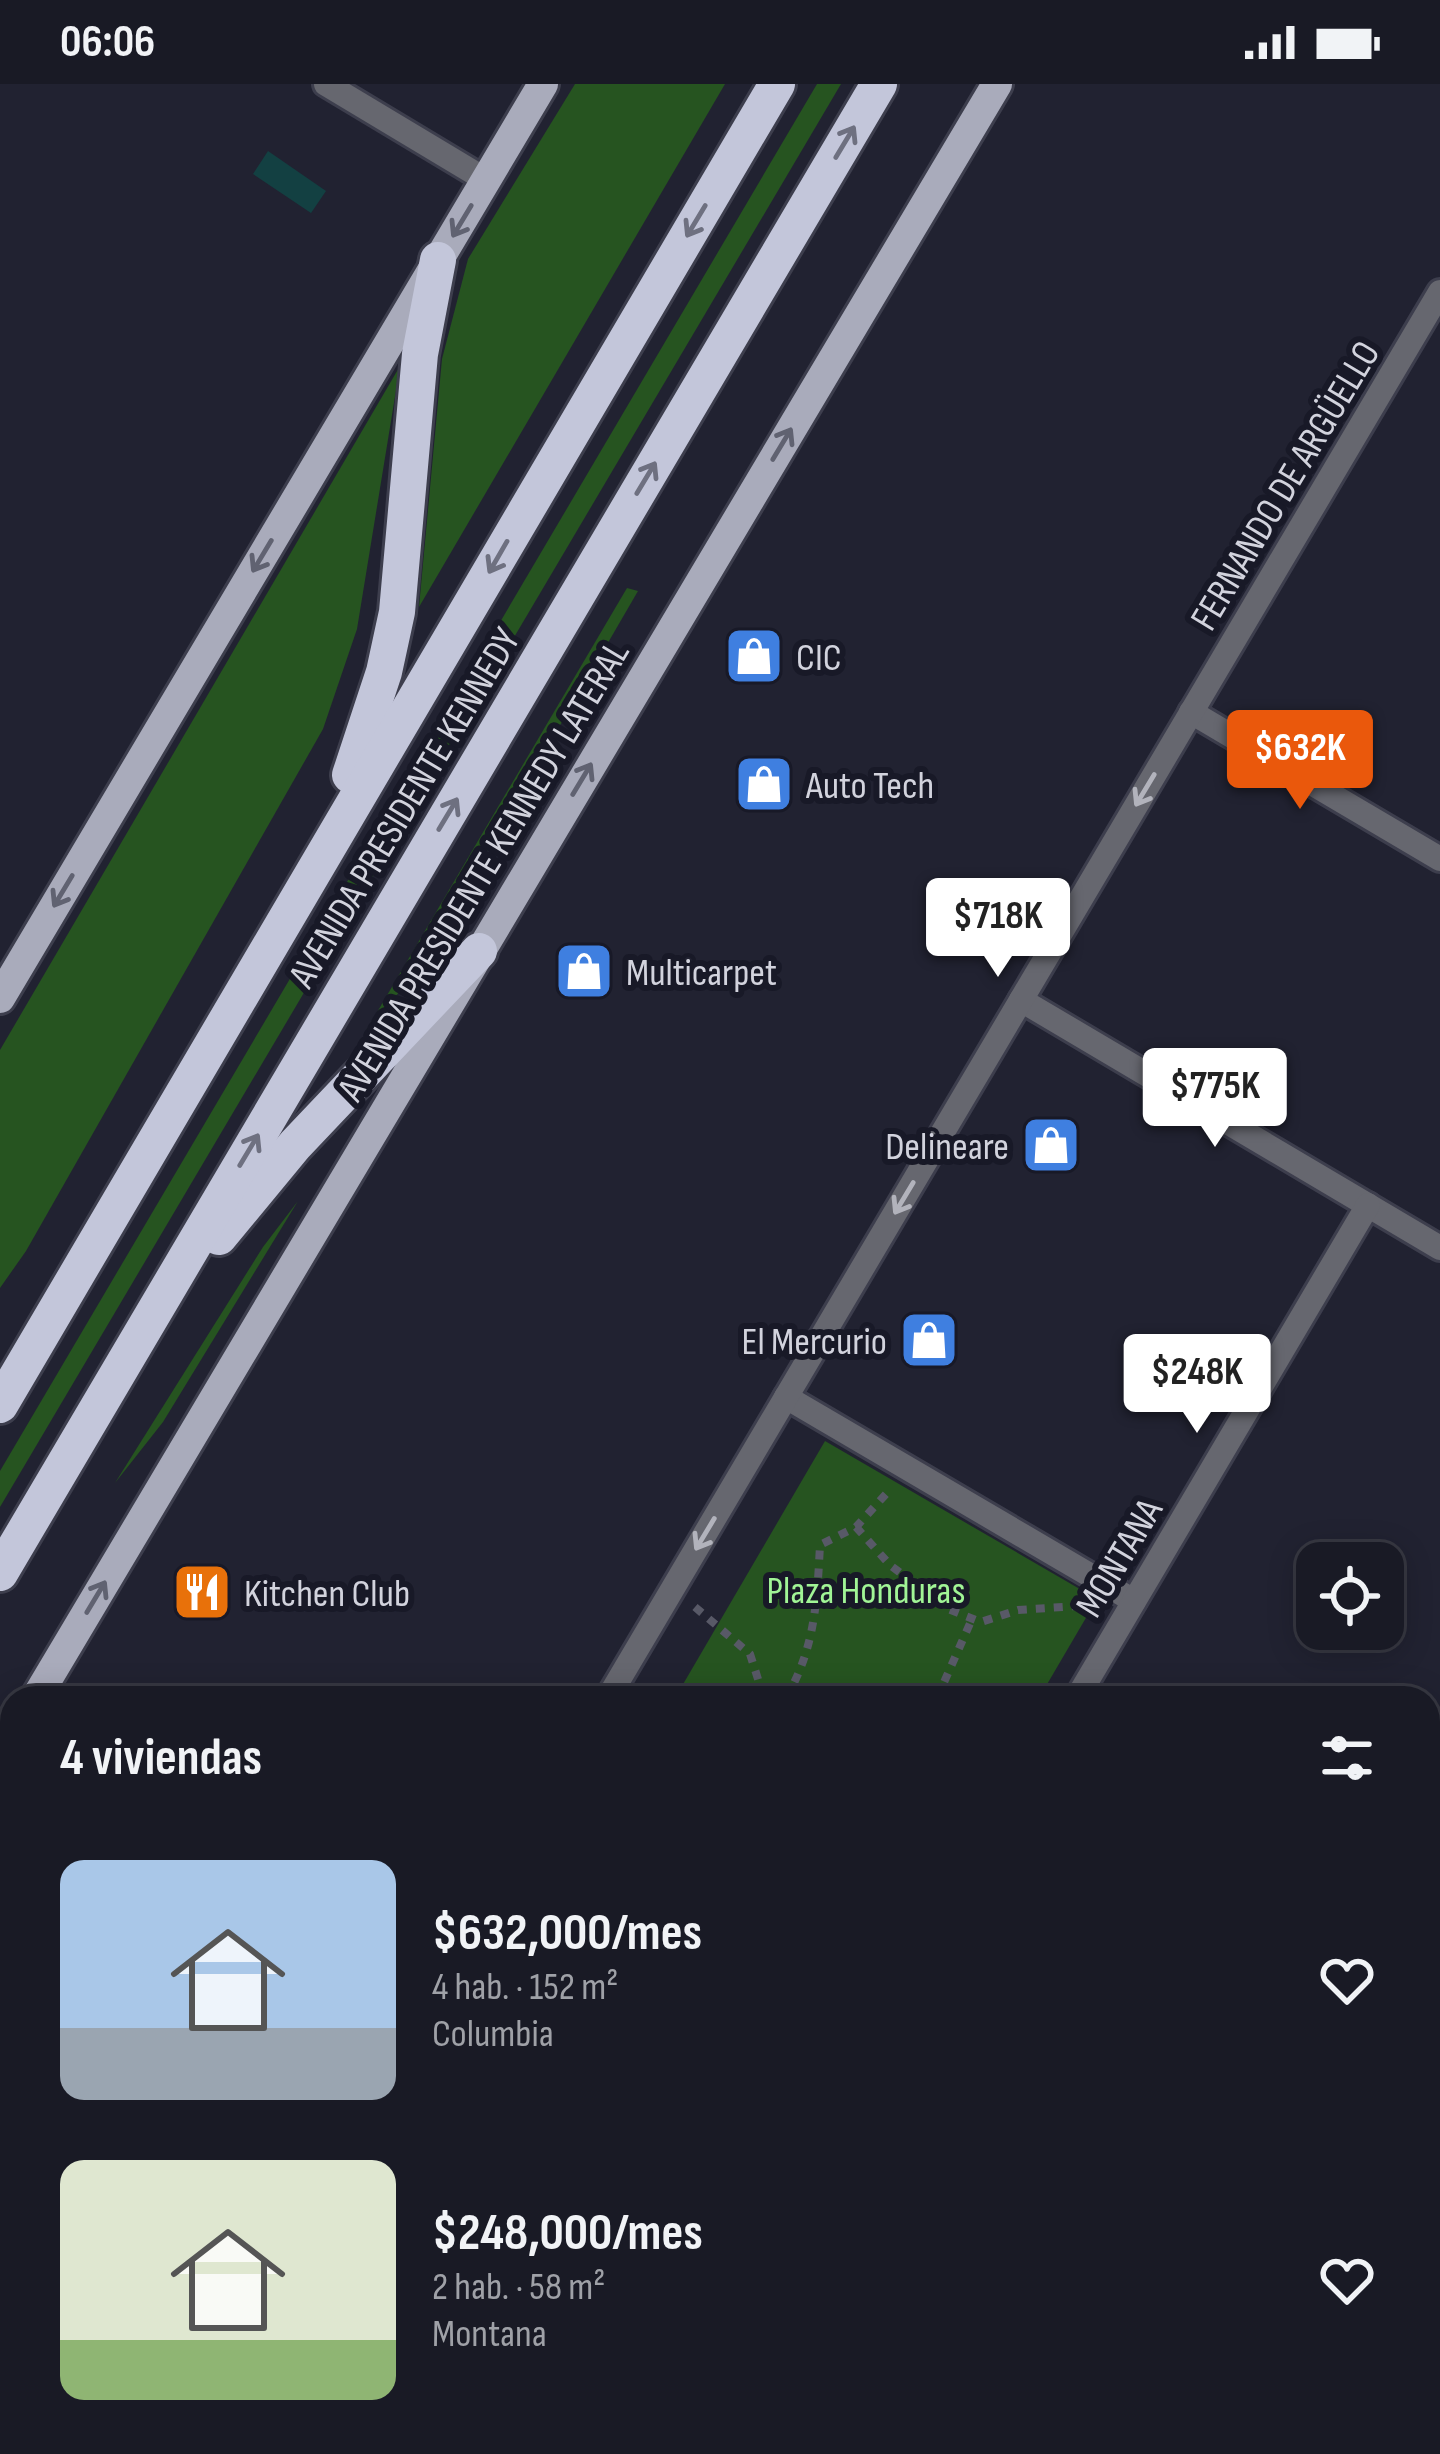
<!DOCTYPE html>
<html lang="es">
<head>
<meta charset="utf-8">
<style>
  :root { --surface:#191a25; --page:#262732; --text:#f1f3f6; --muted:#9fa1a7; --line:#373842; --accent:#ea580c }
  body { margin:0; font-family:"Sofia Sans Condensed",sans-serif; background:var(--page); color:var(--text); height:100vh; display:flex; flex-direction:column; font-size:45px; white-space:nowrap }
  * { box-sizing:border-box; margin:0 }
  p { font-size:39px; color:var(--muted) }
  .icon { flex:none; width:66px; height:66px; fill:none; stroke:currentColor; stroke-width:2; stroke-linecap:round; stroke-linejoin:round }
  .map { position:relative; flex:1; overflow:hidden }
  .panel { position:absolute; left:0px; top:1602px; width:1440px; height:768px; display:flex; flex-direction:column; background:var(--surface); border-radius:36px 36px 0 0; box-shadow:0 6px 30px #0003,0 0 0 3px var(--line) }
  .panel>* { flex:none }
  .controls { position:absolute; left:1296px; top:1458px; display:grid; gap:24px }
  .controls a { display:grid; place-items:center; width:108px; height:108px; border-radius:24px; background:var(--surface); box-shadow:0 6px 30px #0003,0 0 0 3px var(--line); font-size:60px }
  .price { position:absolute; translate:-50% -102px; padding:0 27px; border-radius:12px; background:#fff; color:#222; font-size:39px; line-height:78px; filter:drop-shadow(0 3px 6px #0008) }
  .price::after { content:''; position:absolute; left:50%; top:72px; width:36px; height:27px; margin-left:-18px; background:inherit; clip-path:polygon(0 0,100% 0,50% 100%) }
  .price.active { background:var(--accent); color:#fff }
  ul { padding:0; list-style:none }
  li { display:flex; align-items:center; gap:36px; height:300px; padding:0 60px }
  li span { display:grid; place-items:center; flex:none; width:336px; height:240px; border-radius:24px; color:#555 }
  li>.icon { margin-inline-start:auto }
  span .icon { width:144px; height:144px; fill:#fffc; stroke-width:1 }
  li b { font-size:51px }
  h2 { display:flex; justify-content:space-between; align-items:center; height:144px; padding:0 60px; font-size:51px }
  .status { display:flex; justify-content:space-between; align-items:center; height:84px; padding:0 60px; background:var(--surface); direction:ltr }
  .status svg { height:33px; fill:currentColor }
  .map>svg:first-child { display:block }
  .green { fill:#265420 }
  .water { fill:#134042 }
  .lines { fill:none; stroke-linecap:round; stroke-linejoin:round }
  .minor-casing { stroke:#3d3e4d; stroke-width:30 }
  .primary-casing { stroke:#3d3e4d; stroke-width:36 }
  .motorway-casing { stroke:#3d3e4d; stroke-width:42 }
  .path { stroke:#585967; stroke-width:8; stroke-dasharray:9 9; stroke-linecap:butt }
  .minor { stroke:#66676f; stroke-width:24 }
  .primary { stroke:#a9abbb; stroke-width:30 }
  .motorway { stroke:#c3c6da; stroke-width:36 }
  .oneway { stroke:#6e7080 }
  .oneway2 { stroke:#606271 }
  .oneway3 { stroke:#b2b3bc }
  .labels { text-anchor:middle; stroke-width:12; stroke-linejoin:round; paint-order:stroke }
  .street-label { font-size:39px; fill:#d2d3dd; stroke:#181927 }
  .poi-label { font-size:39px; fill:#d2d3dd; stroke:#181927; text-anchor:start }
  .park-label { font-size:39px; fill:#a1f596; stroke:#181927 }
</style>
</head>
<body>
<div class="status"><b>06:06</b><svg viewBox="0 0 49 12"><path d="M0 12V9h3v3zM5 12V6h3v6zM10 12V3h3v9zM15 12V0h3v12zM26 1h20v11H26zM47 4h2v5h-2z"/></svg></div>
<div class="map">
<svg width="1440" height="2370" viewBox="0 0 1440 2370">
  <rect width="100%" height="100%" fill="#212231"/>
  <g class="green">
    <polygon points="575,0 725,0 419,523 442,275 468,175"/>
    <polygon points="817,0 841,0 0,1423 0,1387"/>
    <polygon points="400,282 357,545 323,645 26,1167 0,1204 0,966"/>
    <polygon points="627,504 638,507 418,886 366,947"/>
    <polygon points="298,1117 163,1338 115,1399 263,1163"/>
    <polygon points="825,1357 1097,1515 1039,1614 675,1614"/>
    <polygon points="1440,1735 1440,1979 1428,1998 1428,1754"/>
  </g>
  <polygon class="water" points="268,67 326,107 311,129 253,90"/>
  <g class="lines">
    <defs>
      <g id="minor">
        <polyline points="326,0 486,96"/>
        <polyline points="1191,628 1440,775"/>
        <polyline points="1021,916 1440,1164"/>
        <polyline points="786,1313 1134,1517"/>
        <polyline points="608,1614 1440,208"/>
        <polyline points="1077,1614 1368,1121"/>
        <polyline points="1428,1660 1440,1640"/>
        <polyline points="0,1860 12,1867"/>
        <polyline points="1428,2055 1440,2036"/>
        <polyline points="1428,2299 1440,2306"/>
        <polyline points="174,2358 195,2370"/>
        <polyline points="845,2358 865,2370"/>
      </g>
      <g id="primary">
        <polyline points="0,914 543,0"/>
        <polyline points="36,1614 997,0"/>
        <polyline points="0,1675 12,1655"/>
      </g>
      <g id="motorway">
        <polyline points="350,691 384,588 397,528 420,270 438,176"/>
        <polyline points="219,1153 295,1061 479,867"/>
        <polyline points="0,1321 777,0"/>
        <polyline points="0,1489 879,0"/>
      </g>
    </defs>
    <use href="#minor" class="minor-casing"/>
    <use href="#primary" class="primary-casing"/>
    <use href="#motorway" class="motorway-casing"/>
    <g class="path">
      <polyline points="856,1443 890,1481 948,1525 981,1538 1018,1526 1076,1522"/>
      <polyline points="695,1523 750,1570 764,1614"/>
      <path d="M786,1614C815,1564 817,1518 820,1461L856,1443L886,1410"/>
      <polyline points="937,1614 972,1535"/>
    </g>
    <use href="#minor" class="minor"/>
    <use href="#primary" class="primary"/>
    <use href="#motorway" class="motorway"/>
  </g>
  <defs><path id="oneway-shaft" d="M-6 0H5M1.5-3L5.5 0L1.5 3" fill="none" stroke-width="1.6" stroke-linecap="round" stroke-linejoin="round" transform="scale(3)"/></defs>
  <g class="oneway">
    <use href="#oneway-shaft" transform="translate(845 58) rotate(-59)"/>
    <use href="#oneway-shaft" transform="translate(696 137) rotate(121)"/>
    <use href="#oneway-shaft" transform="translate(646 394) rotate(-59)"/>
    <use href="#oneway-shaft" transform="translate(498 473) rotate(120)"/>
    <use href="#oneway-shaft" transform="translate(448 730) rotate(-59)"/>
    <use href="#oneway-shaft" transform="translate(249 1066) rotate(-59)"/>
  </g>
  <g class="oneway2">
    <use href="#oneway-shaft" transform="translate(462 137) rotate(121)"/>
    <use href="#oneway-shaft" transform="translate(782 360) rotate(-59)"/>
    <use href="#oneway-shaft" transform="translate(262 472) rotate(121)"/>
    <use href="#oneway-shaft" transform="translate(582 695) rotate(-59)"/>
    <use href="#oneway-shaft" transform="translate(63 807) rotate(121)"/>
    <use href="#oneway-shaft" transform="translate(96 1513) rotate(-59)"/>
  </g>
  <g class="oneway3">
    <use href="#oneway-shaft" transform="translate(1145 706) rotate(121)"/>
    <use href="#oneway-shaft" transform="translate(904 1114) rotate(121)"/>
    <use href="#oneway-shaft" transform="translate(705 1450) rotate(121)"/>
  </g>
  <defs>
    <symbol id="shop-square" viewBox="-11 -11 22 22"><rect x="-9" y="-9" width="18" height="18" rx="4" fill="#3f7fe0" stroke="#181927"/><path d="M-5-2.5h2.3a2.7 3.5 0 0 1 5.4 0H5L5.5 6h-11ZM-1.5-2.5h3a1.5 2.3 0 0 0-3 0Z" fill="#fff"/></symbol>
    <symbol id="restaurant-square" viewBox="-11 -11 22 22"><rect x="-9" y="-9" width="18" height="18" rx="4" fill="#e8710a" stroke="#181927"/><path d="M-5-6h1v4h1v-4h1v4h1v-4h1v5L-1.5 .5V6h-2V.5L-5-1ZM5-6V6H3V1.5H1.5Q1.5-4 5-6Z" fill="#fff"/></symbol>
  </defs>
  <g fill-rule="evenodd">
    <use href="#shop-square" x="721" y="539" width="66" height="66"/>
    <use href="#shop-square" x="731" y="667" width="66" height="66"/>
    <use href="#shop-square" x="551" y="854" width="66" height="66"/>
    <use href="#shop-square" x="1018" y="1028" width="66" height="66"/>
    <use href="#shop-square" x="896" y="1223" width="66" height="66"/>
    <use href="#restaurant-square" x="169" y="1475" width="66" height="66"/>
  </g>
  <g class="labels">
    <g class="street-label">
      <text transform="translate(1284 401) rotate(-59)" y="14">FERNANDO DE ARGÜELLO</text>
      <text transform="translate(403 723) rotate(-59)" y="14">AVENIDA PRESIDENTE KENNEDY</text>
      <text transform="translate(482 786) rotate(-59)" y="14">AVENIDA PRESIDENTE KENNEDY LATERAL</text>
      <text transform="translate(1118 1473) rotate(-59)" y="14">MONTANA</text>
    </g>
    <g class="poi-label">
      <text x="796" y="586">CIC</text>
      <text x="806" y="714">Auto Tech</text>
      <text x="626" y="901">Multicarpet</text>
      <text x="1009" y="1075" text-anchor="end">Delineare</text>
      <text x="887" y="1270" text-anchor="end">El Mercurio</text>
      <text x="244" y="1522">Kitchen Club</text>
    </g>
    <g class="park-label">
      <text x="866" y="1519">Plaza Honduras</text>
    </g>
  </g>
</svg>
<div class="controls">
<a><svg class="icon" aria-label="locate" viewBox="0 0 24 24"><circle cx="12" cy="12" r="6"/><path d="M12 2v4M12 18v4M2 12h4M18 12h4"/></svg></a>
</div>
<b class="price active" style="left:1300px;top:728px">$632K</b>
<b class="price" style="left:998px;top:896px">$718K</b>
<b class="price" style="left:1215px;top:1066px">$775K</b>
<b class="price" style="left:1197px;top:1352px">$248K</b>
<section class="panel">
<h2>4 viviendas<svg class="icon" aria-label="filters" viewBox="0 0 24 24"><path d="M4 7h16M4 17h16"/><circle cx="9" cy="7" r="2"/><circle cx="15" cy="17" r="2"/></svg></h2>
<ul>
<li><span style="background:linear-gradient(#a9c7e8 70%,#9aa5b1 0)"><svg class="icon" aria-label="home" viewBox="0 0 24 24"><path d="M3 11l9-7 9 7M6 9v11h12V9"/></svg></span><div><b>$632,000/mes</b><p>4 hab. · 152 m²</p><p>Columbia</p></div><svg class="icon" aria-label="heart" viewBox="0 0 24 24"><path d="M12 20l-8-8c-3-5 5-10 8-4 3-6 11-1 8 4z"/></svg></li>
<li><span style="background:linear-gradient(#dfe7d0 75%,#8fb573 0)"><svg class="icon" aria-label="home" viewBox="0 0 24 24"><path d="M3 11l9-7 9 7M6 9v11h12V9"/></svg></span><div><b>$248,000/mes</b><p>2 hab. · 58 m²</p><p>Montana</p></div><svg class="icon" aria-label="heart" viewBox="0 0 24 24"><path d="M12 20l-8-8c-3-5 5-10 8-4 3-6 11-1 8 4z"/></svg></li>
</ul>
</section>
</div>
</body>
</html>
